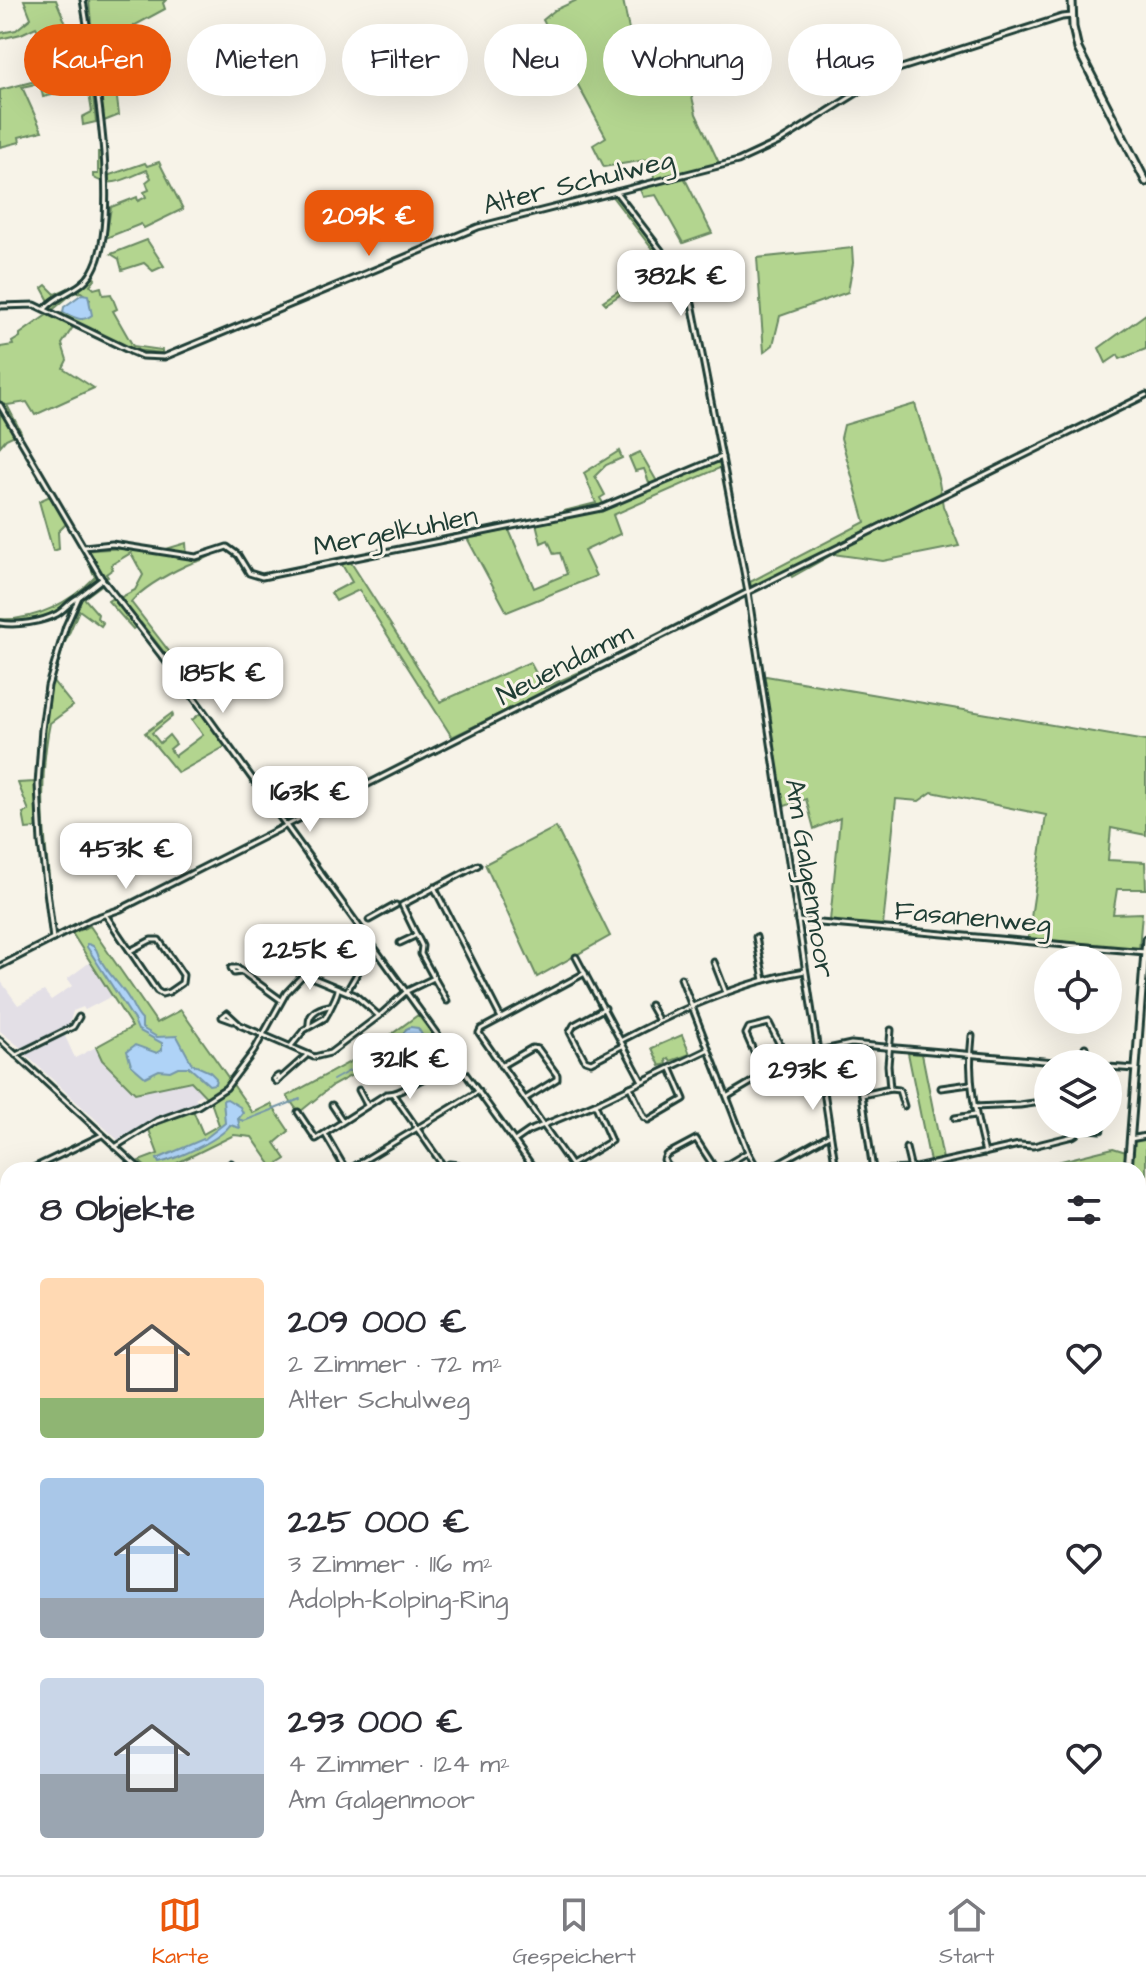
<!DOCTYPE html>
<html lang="de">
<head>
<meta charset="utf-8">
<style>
  :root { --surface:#fff; --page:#f2f2f3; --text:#2b2b33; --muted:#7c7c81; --line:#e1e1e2; --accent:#ea580c }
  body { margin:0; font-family:"Architects Daughter",sans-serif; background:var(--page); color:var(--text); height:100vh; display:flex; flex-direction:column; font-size:30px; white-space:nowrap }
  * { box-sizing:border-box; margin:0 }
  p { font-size:26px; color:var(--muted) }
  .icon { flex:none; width:44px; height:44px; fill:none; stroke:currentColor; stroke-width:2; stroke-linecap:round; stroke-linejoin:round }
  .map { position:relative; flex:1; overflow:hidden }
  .drawer { position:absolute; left:0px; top:1162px; width:1146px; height:714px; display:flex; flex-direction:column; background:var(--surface); border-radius:24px 24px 0 0; box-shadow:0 8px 32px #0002 }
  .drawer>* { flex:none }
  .top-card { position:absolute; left:24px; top:24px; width:1098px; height:72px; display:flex; gap:16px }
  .fabs { position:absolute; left:1034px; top:946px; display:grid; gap:16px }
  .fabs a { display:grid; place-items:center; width:88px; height:88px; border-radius:50%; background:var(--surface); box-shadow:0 8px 32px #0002; font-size:40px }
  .price { position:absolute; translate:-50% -68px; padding:0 18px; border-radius:16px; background:#fff; color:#222; font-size:26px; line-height:52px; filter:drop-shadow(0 2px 4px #0008) }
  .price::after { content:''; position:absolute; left:50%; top:48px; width:24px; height:18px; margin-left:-12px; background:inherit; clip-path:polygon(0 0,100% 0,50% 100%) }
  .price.on { background:var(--accent); color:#fff }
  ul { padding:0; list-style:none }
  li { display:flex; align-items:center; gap:24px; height:200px; padding:0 40px }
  li span { display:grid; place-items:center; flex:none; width:224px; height:160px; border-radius:8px; color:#555 }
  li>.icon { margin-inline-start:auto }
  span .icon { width:96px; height:96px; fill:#fffc; stroke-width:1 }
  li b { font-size:34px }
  h2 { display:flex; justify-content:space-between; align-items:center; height:96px; padding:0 40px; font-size:34px }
  .chip { padding:0 28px; border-radius:36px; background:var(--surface); box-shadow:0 8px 32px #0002; font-size:28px; line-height:72px }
  .chip.on { background:var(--accent); color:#fff }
  .tab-bar { display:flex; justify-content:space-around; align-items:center; height:112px; border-top:2px solid var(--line); background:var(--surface); font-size:22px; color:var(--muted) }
  .tab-bar a { display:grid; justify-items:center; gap:4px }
  .tab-bar .on { color:var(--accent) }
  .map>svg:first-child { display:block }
  .built { fill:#e3dfe6 }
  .green { fill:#b3d58f; stroke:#698962; stroke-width:2; fill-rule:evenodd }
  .water { fill:#afd3f7; stroke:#7597a9; stroke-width:2 }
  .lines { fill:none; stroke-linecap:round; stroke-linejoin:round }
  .stream { stroke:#7597a9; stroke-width:2 }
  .street-casing { stroke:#1f3d34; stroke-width:9 }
  .secondary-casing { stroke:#1f3d34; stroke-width:11 }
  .highway-casing { stroke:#1f3d34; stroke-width:13 }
  .street { stroke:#f7f3e8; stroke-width:3 }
  .secondary { stroke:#f7f3e8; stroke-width:5 }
  .highway { stroke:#fedd96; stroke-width:7 }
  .labels { text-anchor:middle; stroke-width:6; stroke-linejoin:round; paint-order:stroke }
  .street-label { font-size:28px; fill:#1f3d34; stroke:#f7f3e8 }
</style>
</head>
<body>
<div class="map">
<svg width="1146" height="1875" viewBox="0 0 1146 1875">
  <rect width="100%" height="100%" fill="#f7f3e8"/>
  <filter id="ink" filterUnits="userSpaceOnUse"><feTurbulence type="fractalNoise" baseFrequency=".0125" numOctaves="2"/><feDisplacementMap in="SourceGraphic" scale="16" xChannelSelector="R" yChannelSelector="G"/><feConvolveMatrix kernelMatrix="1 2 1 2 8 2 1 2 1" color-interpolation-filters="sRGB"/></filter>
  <g filter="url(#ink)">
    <g class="built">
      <polygon points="90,962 112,996 85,1010 83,1007 73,1011 69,1025 21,1048 0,1031 0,980 18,1005 44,991 51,1000 72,986 67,979"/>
      <polygon points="64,1034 75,1058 96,1047 102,1060 135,1093 190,1081 204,1093 195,1098 198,1103 153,1120 120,1142 27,1056 27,1052"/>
      <polygon points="649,1868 721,1868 720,1873 715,1875 654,1875"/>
    </g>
    <g class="green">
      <polygon points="24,0 56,0 69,31 41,36 36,27 21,34 0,39 0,33 16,30 31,18"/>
      <polygon points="89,0 166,0 163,3 165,9 93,48"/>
      <polygon points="577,0 623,0 638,74 683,58 696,114 720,165 682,173 712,233 683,243 656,195 643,197 639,187 654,178 652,159 604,167 593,145 606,137 543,20 555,10"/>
      <polygon points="90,67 96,122 83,125 82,117 92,112 86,75 58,82 57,94 43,97 40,83 22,87 42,131 19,137 20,142 0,147 0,90"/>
      <polygon points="115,82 119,115 104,121 100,87"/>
      <path d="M98,152H102L104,177L145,163L147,166L159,162L183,209L144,228L141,224L106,238L111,207L137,197L138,201L146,197L144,192L149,190L146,182L151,178L147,170C129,177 110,190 93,177V174H98Z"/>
      <polygon points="615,193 669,263 606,304 603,301 662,262 611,195"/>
      <polygon points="147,240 164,266 153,271 144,263 122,270 119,259 111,254"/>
      <polygon points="852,248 853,263 848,292 780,316 773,345 764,352 757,258"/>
      <path d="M93,276L95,279L90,285L94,289L101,287L103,295L111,294L117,309L113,311L133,346L162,350V353L134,350L103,336L96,338L73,327L62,344L67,360L63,368L94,388L35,415L27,402L7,405L21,432L6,439L0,446V347L13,345L12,342L20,337V334L48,314L43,311L49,301L42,288L46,285L55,294L73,286L77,290ZM81,292L90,299L82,319L63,312L58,319L49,313L73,293Z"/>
      <polygon points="1146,314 1146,349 1120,359 1118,355 1106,363 1099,348"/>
      <path d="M915,404L939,482L943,506L959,546L883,561L833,554L792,577L788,570L751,587L750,582L865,522L841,438L844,425ZM920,503L923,509L833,553L832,547Z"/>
      <polygon points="619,451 622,458 606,465 595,476 605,495 600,498 606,508 651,488 644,469 635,471 629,457 640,452 659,485 720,460 722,467 613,515 620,534 584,551 596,576 507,612 467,538 509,530 534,588 567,574 560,553 554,554 548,540 541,543 536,523 566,517 564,511 596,503 584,473"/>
      <polygon points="50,496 66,524 58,532 59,549 53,551 39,501"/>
      <path d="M186,543L187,557L194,558L211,549L212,555C204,561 196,561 187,565C168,574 144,587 131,602L178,663L175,666L141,623L133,629L108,601L113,598L116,600L135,590L143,575L131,553L111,565L113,569L106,574L108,577L103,579V584L84,598L98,614L97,618L103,623L101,626L79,610L64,645L53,681L73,706L50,723C39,776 43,831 50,885H44L37,828L26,829L23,813L29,811L18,783L35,782L45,685L69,613L61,608C43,623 18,617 0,627V619C35,621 71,602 95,577L87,560L90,550L128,548L165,555L166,549Z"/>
      <polygon points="350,561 440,702 530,662 544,688 586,669 587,671 452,737 359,590 336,601 331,593 352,582 341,563"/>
      <polygon points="766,676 1146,741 1146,835 1111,828 1108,860 1145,862 1146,889 1117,889 1113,914 1142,913 1139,949 1028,938 1046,815 932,792 919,801 896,799 883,926 830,921 840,818 814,829 806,799 782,807 761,678"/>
      <polygon points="172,713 173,716 152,733 160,743 169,735 176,744 170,749 175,756 203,735 192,720 201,713 226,746 178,773 145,733"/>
      <polygon points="556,827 610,936 537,977 485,864"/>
      <polygon points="90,926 157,1023 181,1010 253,1113 271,1104 289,1131 275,1143 286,1159 278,1164 281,1170 275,1170 252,1137 234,1135 163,1170 149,1170 139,1161 158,1154 148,1127 193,1110 203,1134 219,1125 211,1102 191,1081 135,1093 102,1060 96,1047 132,1027 72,933"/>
      <polygon points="418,1015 439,1043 370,1082 361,1070 332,1086 301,1111 297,1110 287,1096 363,1055"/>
      <polygon points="682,1035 690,1054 671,1061 669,1058 666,1060 667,1064 660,1066 652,1048"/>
      <polygon points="908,1053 922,1054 943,1159 930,1162"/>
      <polygon points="1146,1138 1146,1186 1138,1185 1138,1170 1130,1170 1132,1142"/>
      <polygon points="1113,1148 1126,1152 1125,1170 1025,1170"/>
      <polygon points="294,1868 401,1868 383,1875 296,1875"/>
      <polygon points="433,1868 485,1868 487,1872 498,1868 550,1868 552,1875 436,1875"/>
      <polygon points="1046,1868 1135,1868 1140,1875 1051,1875"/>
    </g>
    <g class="water">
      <path d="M82,294L88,295L92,315C82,323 73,317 63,312L64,307Z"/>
      <path d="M87,944C89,944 91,945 93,946C98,950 97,952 99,957C106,972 120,984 129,999C134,1007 135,1013 142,1020V1028L157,1037L177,1036L192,1064L210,1072L216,1078L215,1084L209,1085L189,1067H178L170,1071L159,1070L145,1077L131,1065L127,1051L135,1045L157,1053L162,1050V1043L138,1030L134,1020L87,947Z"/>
      <polygon points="410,1027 418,1028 424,1038 417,1043 414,1052 394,1060 386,1053 385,1048 388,1042 401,1038 406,1029"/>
      <path d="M227,1099L240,1107L243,1113L238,1119L240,1128L230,1125C220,1140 176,1159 159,1163L157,1159L206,1138L225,1123L223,1100Z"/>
    </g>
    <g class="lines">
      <g class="stream">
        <polyline points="333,1080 385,1051"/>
        <polyline points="238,1119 244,1121 300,1099"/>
        <polyline points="1138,1186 1146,1187"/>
      </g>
      <defs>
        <g id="street">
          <polyline points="616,192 687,284 693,308 748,592 836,1170"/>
          <polyline points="0,306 35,305 130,351 142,356 164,357 478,227 738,161 779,142 892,71 1062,17 1072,16"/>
          <path d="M45,309C58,293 81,291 92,272C123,221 93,61 83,0"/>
          <polyline points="0,405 102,579 189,691 535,1170"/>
          <polyline points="84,547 112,544 196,557 227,547 238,555 249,573 262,577 601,508 722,457"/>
          <path d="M0,623C16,626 42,622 57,614C64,610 70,602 77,598"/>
          <polyline points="434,887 501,1018"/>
          <polyline points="106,916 107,917 157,991 162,994 169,992 182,983 183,975 159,940 151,940 130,951"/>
          <polyline points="369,920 396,905"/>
          <polyline points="798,921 1145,952"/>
          <polyline points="756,937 764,980"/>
          <polyline points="53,939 41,843 38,785 42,729 48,686 66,626 79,597 102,579"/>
          <polyline points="254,941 274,941 304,973"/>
          <polyline points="340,943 358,972 347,991"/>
          <polyline points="400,943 417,935"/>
          <polyline points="576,957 642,1081"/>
          <polyline points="714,962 726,993"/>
          <polyline points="0,966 92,919 121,909 748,592 1146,395"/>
          <polyline points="241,972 234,973 231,968 237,968 281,1000"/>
          <polyline points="585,973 481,1029 479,1033 571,1165 611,1141 595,1104"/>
          <polyline points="434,978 447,1001"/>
          <polyline points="681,978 748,1152 758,1170"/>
          <polyline points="650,1005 659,1021"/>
          <polyline points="605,1008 574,1025 570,1032 585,1060 591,1062 622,1046"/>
          <polyline points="233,1021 222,1017 227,1013 240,1025 314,1057 330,1053 379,1016"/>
          <path d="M309,1026C308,1013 318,1008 329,1006"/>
          <path d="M972,1036C967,1077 975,1114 985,1153"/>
          <polyline points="0,1040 141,1170"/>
          <path d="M622,1040C679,1010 741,982 805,971"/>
          <path d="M291,1046L304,1030L325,1018C328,1013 338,994 338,989"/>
          <polyline points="16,1055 73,1027 79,1017"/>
          <polyline points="1083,1064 1085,1047"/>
          <polyline points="501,1066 532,1048 538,1049 557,1075 557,1079 525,1099"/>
          <polyline points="1108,1067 1135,1069"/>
          <polyline points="764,1075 746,1034 749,1028 769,1023 788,1061"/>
          <polygon points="278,1076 280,1079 277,1082 274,1079"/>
          <polyline points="280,1079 306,1056"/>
          <polyline points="859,1079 862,1095"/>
          <polyline points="630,1087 644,1117 648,1120 684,1099 671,1069"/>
          <polyline points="941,1088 970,1084"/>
          <polyline points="890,1089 899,1090 904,1106"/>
          <polyline points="359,1090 367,1105"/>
          <polyline points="393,1094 444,1167 449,1164 459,1165"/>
          <polyline points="728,1096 796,1056 851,1044 1077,1064"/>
          <polyline points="332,1105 342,1120"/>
          <polyline points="974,1107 1020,1105 1048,1101"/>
          <path d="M298,1112L316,1139L386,1094C403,1095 417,1077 433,1076L435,1070L430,1069L425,1072L426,1076"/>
          <polyline points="955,1118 975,1115"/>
          <polyline points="1077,1128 1101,1130"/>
          <polyline points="325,1134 346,1170"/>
          <polyline points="1130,1139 1146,1136"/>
          <polyline points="516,1140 529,1131 595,1104 707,1050"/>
          <polyline points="115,1147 157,1121 198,1106 226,1088 254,1051 286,993 304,974 355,995 379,1016 407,991 434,978 421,954 422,946 402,905 478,865"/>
          <polyline points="906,1148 911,1169"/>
          <polyline points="29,1170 102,1135"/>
          <polyline points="225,1170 231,1163 236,1170"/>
          <polyline points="348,1170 479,1091"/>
          <polyline points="670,1170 664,1160 666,1155 696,1139 716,1170"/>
          <polyline points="718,1170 748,1152"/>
          <polyline points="766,1170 829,1135"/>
          <polyline points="873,1170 862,1095 890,1089 888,1065 891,1030"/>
          <polyline points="888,1170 911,1169 1019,1145 1033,1146 1073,1136 1076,1134 1078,1124"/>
          <polyline points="0,1221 8,1234"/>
          <polyline points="1138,1294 1146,1292"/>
          <polyline points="1138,1366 1146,1363"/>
          <polyline points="1138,1497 1145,1494"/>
          <polyline points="1138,1703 1146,1701"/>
          <polyline points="1138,1789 1146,1786"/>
          <polyline points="1138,1866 1144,1875"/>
          <polyline points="189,1868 191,1875"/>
          <polyline points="414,1868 416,1875"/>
          <polyline points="613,1868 615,1875"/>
          <polyline points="646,1868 652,1875"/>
          <polyline points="824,1868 825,1875"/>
          <polyline points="954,1868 956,1875"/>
          <polyline points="1041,1868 1044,1875"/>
          <polyline points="386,1869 387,1868"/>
          <polyline points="554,1874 572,1868"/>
          <polyline points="722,1875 729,1868"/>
        </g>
        <g id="secondary">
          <polyline points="1072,0 1073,27 1078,49 1146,182"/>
          <polyline points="1128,1170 1146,939"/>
          <polyline points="1138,1403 1146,1423"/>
          <polyline points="738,1868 747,1875"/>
        </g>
        <g id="highway">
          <polyline points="0,1248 8,1255"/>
          <polyline points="0,1257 8,1263"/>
          <polyline points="1138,1550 1146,1548"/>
          <polyline points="1138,1604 1146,1602"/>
          <polyline points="1138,1611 1146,1609"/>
          <polyline points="1138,1623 1146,1622"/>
        </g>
      </defs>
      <use href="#street" class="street-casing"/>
      <use href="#secondary" class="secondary-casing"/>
      <use href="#highway" class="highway-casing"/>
      <use href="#street" class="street"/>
      <use href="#secondary" class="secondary"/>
      <use href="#highway" class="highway"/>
    </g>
  </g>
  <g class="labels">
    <g class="street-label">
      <text transform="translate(578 181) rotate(-14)" y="10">Alter Schulweg</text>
      <text transform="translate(395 530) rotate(-11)" y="10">Mergelkuhlen</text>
      <text transform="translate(564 663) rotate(-27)" y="10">Neuendamm</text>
      <text transform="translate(811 878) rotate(81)" y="10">Am Galgenmoor</text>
      <text transform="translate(973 916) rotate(5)" y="10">Fasanenweg</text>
    </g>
  </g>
</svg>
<div class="fabs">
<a><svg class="icon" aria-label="locate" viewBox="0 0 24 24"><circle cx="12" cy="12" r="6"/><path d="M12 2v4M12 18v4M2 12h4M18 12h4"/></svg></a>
<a><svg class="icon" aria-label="layers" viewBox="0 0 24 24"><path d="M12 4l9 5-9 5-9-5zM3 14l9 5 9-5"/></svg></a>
</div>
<b class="price on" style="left:369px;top:258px">209K €</b>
<b class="price" style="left:681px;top:318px">382K €</b>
<b class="price" style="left:223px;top:715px">185K €</b>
<b class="price" style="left:310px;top:834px">163K €</b>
<b class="price" style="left:126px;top:891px">453K €</b>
<b class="price" style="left:310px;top:992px">225K €</b>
<b class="price" style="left:410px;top:1101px">321K €</b>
<b class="price" style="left:813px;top:1112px">293K €</b>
<div class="top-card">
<a class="chip on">Kaufen</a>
<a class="chip">Mieten</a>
<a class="chip">Filter</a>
<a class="chip">Neu</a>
<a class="chip">Wohnung</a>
<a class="chip">Haus</a>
</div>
<section class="drawer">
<h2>8 Objekte<svg class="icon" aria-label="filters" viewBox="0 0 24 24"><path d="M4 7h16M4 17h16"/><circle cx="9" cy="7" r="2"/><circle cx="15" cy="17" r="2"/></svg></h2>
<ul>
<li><span style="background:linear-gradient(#ffd9b3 75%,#8fb573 0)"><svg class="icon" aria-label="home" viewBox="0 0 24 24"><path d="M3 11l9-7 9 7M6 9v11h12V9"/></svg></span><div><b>209 000 €</b><p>2 Zimmer · 72 m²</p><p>Alter Schulweg</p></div><svg class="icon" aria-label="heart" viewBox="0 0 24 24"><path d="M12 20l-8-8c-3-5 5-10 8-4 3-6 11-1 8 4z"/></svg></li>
<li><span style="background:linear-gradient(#a9c7e8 75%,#9aa5b1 0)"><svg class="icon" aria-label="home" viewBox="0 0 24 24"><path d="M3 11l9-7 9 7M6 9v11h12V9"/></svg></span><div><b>225 000 €</b><p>3 Zimmer · 116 m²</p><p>Adolph-Kolping-Ring</p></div><svg class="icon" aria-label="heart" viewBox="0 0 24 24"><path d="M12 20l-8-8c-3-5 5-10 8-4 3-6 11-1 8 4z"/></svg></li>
<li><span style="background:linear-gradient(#c9d6e8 60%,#9aa5b1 0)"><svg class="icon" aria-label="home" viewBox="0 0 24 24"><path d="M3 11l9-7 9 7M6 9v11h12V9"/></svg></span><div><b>293 000 €</b><p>4 Zimmer · 124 m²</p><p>Am Galgenmoor</p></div><svg class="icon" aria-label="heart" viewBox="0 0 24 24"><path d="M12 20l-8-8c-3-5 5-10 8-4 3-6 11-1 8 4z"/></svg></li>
</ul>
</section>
</div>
<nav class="tab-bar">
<a class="on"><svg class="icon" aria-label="map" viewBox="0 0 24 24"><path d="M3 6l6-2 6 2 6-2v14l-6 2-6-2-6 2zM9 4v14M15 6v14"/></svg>Karte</a>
<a><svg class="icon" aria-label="saved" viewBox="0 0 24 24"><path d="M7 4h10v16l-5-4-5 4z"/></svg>Gespeichert</a>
<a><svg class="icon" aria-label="home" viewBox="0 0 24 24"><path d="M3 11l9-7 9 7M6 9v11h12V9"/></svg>Start</a>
</nav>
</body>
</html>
